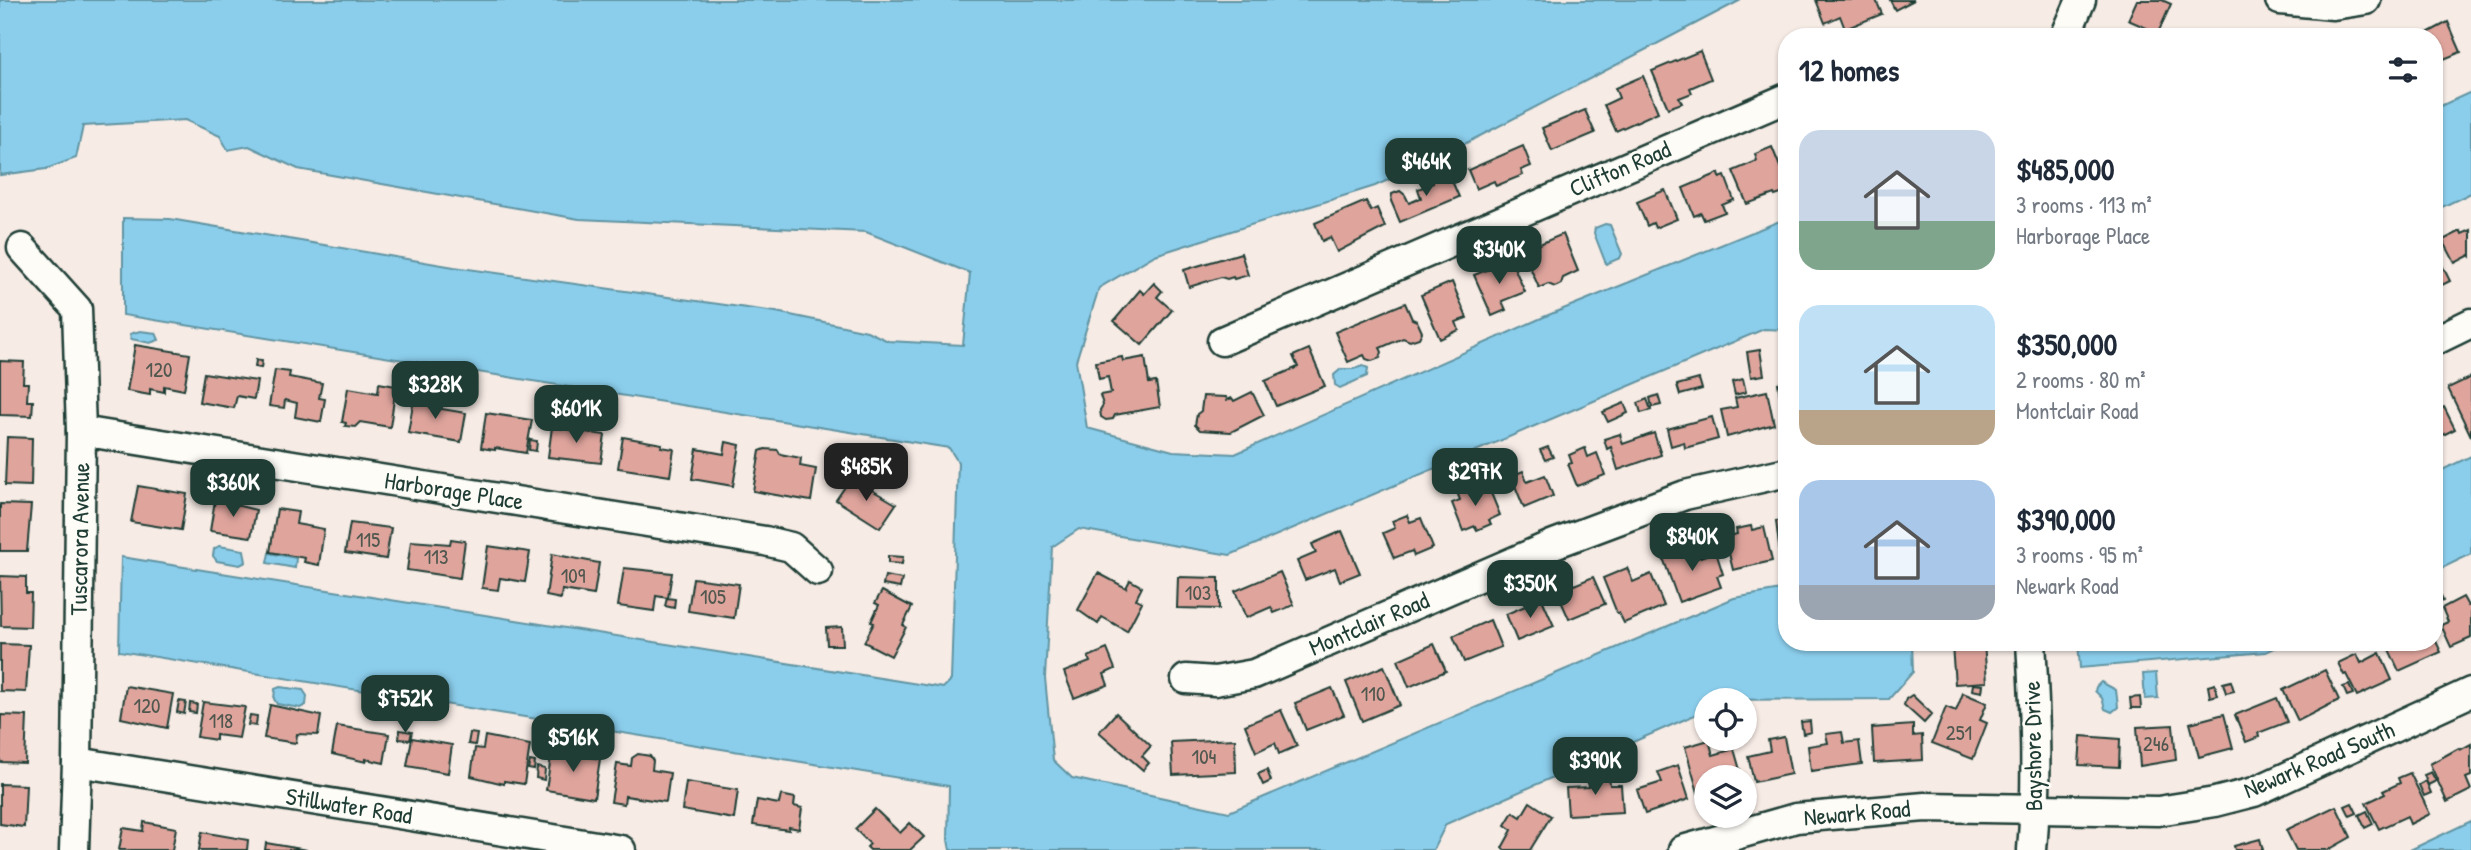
<!DOCTYPE html>
<html lang="en">
<head>
<meta charset="utf-8">
<style>
  :root { --surface:#fff; --page:#f6f6f7; --text:#1f2937; --muted:#747a83; --accent:#1f3d34 }
  body { margin:0; font-family:"Patrick Hand",sans-serif; background:var(--page); color:var(--text); height:100vh; display:flex; flex-direction:column; font-size:26px; white-space:nowrap }
  * { box-sizing:border-box; margin:0 }
  p { font-size:23px; color:var(--muted) }
  .icon { flex:none; width:38px; height:38px; fill:none; stroke:currentColor; stroke-width:2; stroke-linecap:round; stroke-linejoin:round }
  .map { position:relative; flex:1; overflow:hidden }
  .sheet { position:absolute; left:1778px; top:28px; width:665px; height:623px; display:flex; flex-direction:column; background:var(--surface); border-radius:28px; box-shadow:0 2px 5px #0004 }
  .sheet>* { flex:none }
  .tools { position:absolute; left:1694px; top:688px; display:grid; gap:14px }
  .tools a { display:grid; place-items:center; width:63px; height:63px; border-radius:50%; background:var(--surface); box-shadow:0 2px 5px #0004; font-size:35px }
  .price { position:absolute; translate:-50% -60px; padding:0 16px; border-radius:14px; background:var(--accent); color:#fff; font-size:23px; line-height:46px; filter:drop-shadow(0 2px 4px #0008) }
  .price::after { content:''; position:absolute; left:50%; top:42px; width:21px; height:16px; margin-left:-10px; background:inherit; clip-path:polygon(0 0,100% 0,50% 100%) }
  .price.current { background:#222; color:#fff }
  ul { padding:0; list-style:none }
  li { display:flex; align-items:center; gap:21px; height:175px; padding:0 21px }
  li span { display:grid; place-items:center; flex:none; width:196px; height:140px; border-radius:21px; color:#555 }
  li>.icon { margin-inline-start:auto }
  span .icon { width:84px; height:84px; fill:#fffc; stroke-width:1 }
  li b { font-size:30px }
  h2 { display:flex; justify-content:space-between; align-items:center; height:84px; padding:0 21px; font-size:30px }
  .map>svg:first-child { display:block }
  .water { fill:#8bceec; stroke:#6094a2; stroke-width:2 }
  .building { fill:#dfa59d; stroke:#1f3d34; stroke-width:2 }
  .lines { fill:none; stroke-linecap:round; stroke-linejoin:round }
  .minor-casing { stroke:#1f3d34; stroke-width:33 }
  .minor { stroke:#fdfcf7; stroke-width:28 }
  .labels { text-anchor:middle; stroke-width:5; stroke-linejoin:round; paint-order:stroke }
  .number-label { font-size:21px; fill:#4f574e }
  .street-label { font-size:24px; fill:#1f3d34; stroke:#fdfcf7 }
</style>
</head>
<body>
<div class="map">
<svg width="2471" height="850" viewBox="0 0 2471 850">
  <rect width="100%" height="100%" fill="#f7ebe5"/>
  <filter id="ink" filterUnits="userSpaceOnUse"><feTurbulence type="fractalNoise" baseFrequency=".0143" numOctaves="2"/><feDisplacementMap in="SourceGraphic" scale="14" xChannelSelector="R" yChannelSelector="G"/><feConvolveMatrix kernelMatrix="1 2 1 2 8 2 1 2 1" color-interpolation-filters="sRGB"/></filter>
  <g filter="url(#ink)">
    <g class="water">
      <polygon points="0,0 1741,0 1449,152 1375,186 1155,255 1099,288 1076,361 1087,428 1173,451 1235,454 1546,316 1787,218 1787,330 1764,329 1230,555 1079,529 1052,547 1045,678 1053,760 1072,778 1229,812 1734,598 1787,589 1787,642 1912,642 1913,672 1889,699 1706,700 1706,710 1446,824 1433,850 950,850 948,840 949,786 119,651 121,557 943,688 951,680 958,462 949,448 123,315 123,218 170,219 454,267 776,312 867,331 888,341 963,345 970,273 866,232 579,219 298,169 249,146 228,150 220,136 185,120 83,126 76,158 46,169 0,175"/>
      <polygon points="2471,92 2471,193 2434,211 2434,109"/>
      <polygon points="1605,224 1610,225 1622,254 1620,258 1606,264 1594,233 1595,228"/>
      <polygon points="140,331 156,333 159,340 150,343 131,339 130,334"/>
      <polygon points="1363,366 1368,368 1367,376 1340,388 1335,385 1334,375 1341,369 1353,369"/>
      <polygon points="2471,456 2471,554 2434,572 2434,474"/>
      <polygon points="219,546 244,550 246,562 240,565 217,561 213,556 214,549"/>
      <polygon points="269,553 296,558 295,568 267,563"/>
      <polygon points="2078,642 2287,642 2266,652 2080,668"/>
      <polygon points="2156,673 2158,698 2145,699 2143,674"/>
      <polygon points="2101,682 2116,690 2118,707 2112,712 2105,709 2102,698 2095,691 2096,687"/>
      <polygon points="280,687 303,690 307,696 306,705 300,708 277,704 274,699 275,689"/>
      <polygon points="2471,821 2471,850 2410,850"/>
    </g>
    <g class="building">
      <polygon points="1816,0 1876,0 1882,14 1845,29 1840,16 1825,23"/>
      <polygon points="1890,0 1914,0 1895,10"/>
      <polygon points="2137,0 2162,0 2171,4 2158,33 2128,20"/>
      <polygon points="2448,22 2461,52 2434,63 2434,37 2420,37"/>
      <polygon points="1700,51 1711,79 1690,88 1692,93 1679,98 1682,103 1668,108 1652,71"/>
      <polygon points="1643,76 1658,112 1616,131 1604,105 1619,98 1615,88"/>
      <polygon points="1585,110 1595,133 1552,151 1542,128"/>
      <polygon points="1523,146 1531,166 1521,170 1523,175 1496,186 1494,181 1476,189 1468,170"/>
      <polygon points="1772,147 1787,184 1787,192 1775,196 1774,194 1747,204 1733,171 1757,161 1755,154"/>
      <polygon points="1445,172 1449,174 1459,197 1400,222 1391,201 1392,194 1400,191 1405,195 1409,203 1421,198 1418,189 1433,183 1434,176"/>
      <polygon points="1719,173 1720,178 1725,176 1734,200 1722,205 1725,212 1704,220 1701,213 1694,216 1683,188"/>
      <polygon points="1665,190 1677,219 1655,228 1653,223 1647,226 1637,202"/>
      <polygon points="1366,201 1371,211 1377,208 1385,227 1337,252 1330,237 1322,241 1315,223"/>
      <polygon points="2471,230 2471,258 2470,255 2455,263 2443,240 2461,231 2462,234"/>
      <polygon points="1563,234 1578,271 1563,278 1561,284 1555,287 1548,284 1539,288 1523,251"/>
      <polygon points="2434,249 2450,281 2434,289"/>
      <polygon points="1241,253 1248,275 1234,279 1233,277 1227,279 1221,277 1189,287 1184,270"/>
      <polygon points="1511,260 1525,292 1502,301 1506,310 1492,316 1474,275"/>
      <polygon points="1452,282 1467,318 1456,322 1459,330 1440,339 1421,295"/>
      <polygon points="1154,283 1162,291 1157,297 1172,310 1142,345 1114,321 1140,290 1144,294"/>
      <polygon points="1405,303 1412,319 1417,321 1422,332 1419,338 1410,341 1403,338 1380,348 1382,352 1380,358 1372,361 1366,359 1364,355 1348,362 1335,332"/>
      <polygon points="135,345 190,354 184,390 164,386 164,392 150,389 150,395 127,391"/>
      <polygon points="1309,349 1325,386 1276,406 1265,381 1298,367 1293,356"/>
      <polygon points="1760,350 1764,375 1751,377 1747,352"/>
      <polygon points="1122,357 1123,361 1145,357 1149,383 1156,382 1160,407 1115,415 1113,419 1106,420 1101,417 1100,410 1103,405 1100,395 1111,393 1108,377 1099,379 1096,362"/>
      <polygon points="256,360 262,361 261,368 255,367"/>
      <polygon points="0,361 24,362 23,383 28,383 27,401 33,401 32,416 0,415"/>
      <polygon points="275,370 290,372 289,377 322,383 319,398 325,399 321,422 295,417 297,403 285,400 284,408 269,406"/>
      <polygon points="204,373 257,381 254,399 237,396 234,408 199,402"/>
      <polygon points="2471,377 2471,436 2448,388"/>
      <polygon points="1699,379 1702,389 1680,395 1677,385"/>
      <polygon points="1743,379 1746,392 1735,395 1732,382"/>
      <polygon points="1787,382 1787,424 1784,424 1778,383"/>
      <polygon points="379,383 396,386 390,427 360,422 355,427 345,426 346,423 342,422 348,388 378,393"/>
      <polygon points="1767,391 1774,424 1727,437 1721,410 1737,407 1735,398"/>
      <polygon points="1252,392 1264,415 1231,432 1200,430 1195,425 1197,414 1201,411 1203,396 1226,397 1227,400 1232,398 1234,401"/>
      <polygon points="415,393 432,396 430,407 466,413 461,442 408,433"/>
      <polygon points="1658,395 1661,405 1652,407 1650,398"/>
      <polygon points="1647,399 1651,410 1641,413 1638,403"/>
      <polygon points="1624,403 1628,413 1608,422 1603,412"/>
      <polygon points="2444,407 2455,429 2437,438 2441,446 2434,450 2434,412"/>
      <polygon points="486,413 532,420 526,453 495,448 495,450 481,448"/>
      <polygon points="1712,417 1718,439 1685,448 1684,442 1671,446 1667,429"/>
      <polygon points="552,427 605,435 601,463 548,457"/>
      <polygon points="1654,433 1661,455 1618,470 1611,447 1607,449 1604,439 1620,434 1623,444"/>
      <polygon points="7,437 32,438 31,486 5,485"/>
      <polygon points="623,437 662,444 661,447 674,449 670,476 618,468"/>
      <polygon points="530,440 537,441 536,451 529,450"/>
      <polygon points="726,442 740,445 733,486 692,479 697,449 724,454"/>
      <polygon points="1548,447 1553,457 1545,460 1540,450"/>
      <polygon points="1585,448 1588,457 1597,453 1605,475 1577,486 1568,464 1572,463 1569,455"/>
      <polygon points="765,449 778,450 780,454 801,458 800,466 816,469 811,501 753,491 760,451"/>
      <polygon points="1497,471 1500,482 1493,484 1490,474"/>
      <polygon points="1523,471 1527,482 1545,475 1553,496 1524,508 1511,476"/>
      <polygon points="851,478 896,504 880,528 836,500"/>
      <polygon points="1474,485 1477,493 1489,488 1500,515 1489,520 1491,524 1477,530 1475,526 1463,531 1452,503 1460,500 1457,492"/>
      <polygon points="138,486 187,494 181,530 131,522"/>
      <polygon points="215,500 256,510 251,537 210,531"/>
      <polygon points="0,504 31,505 27,551 0,551"/>
      <polygon points="277,509 298,512 296,524 324,529 319,565 304,562 305,558 270,552"/>
      <polygon points="1407,515 1410,522 1421,518 1433,548 1414,556 1412,551 1394,558 1383,533 1395,528 1392,521"/>
      <polygon points="1787,520 1787,570 1782,571 1776,521"/>
      <polygon points="350,523 391,528 386,559 345,553"/>
      <polygon points="1751,526 1752,530 1764,527 1772,561 1733,570 1725,537 1737,534 1736,529"/>
      <polygon points="1342,531 1360,573 1340,581 1335,568 1305,580 1297,561 1316,553 1312,544"/>
      <polygon points="451,539 465,541 460,578 407,570 411,541 450,544"/>
      <polygon points="488,546 530,552 525,582 500,578 498,590 482,588"/>
      <polygon points="1686,546 1691,560 1716,552 1723,574 1717,576 1721,587 1679,602 1662,555"/>
      <polygon points="552,554 599,563 594,595 562,590 561,599 546,596"/>
      <polygon points="888,556 903,557 902,564 888,563"/>
      <polygon points="624,568 672,573 668,598 656,596 654,611 618,606"/>
      <polygon points="1627,568 1633,582 1651,574 1664,606 1624,623 1619,613 1617,613 1603,578"/>
      <polygon points="1280,572 1294,605 1274,613 1271,607 1246,618 1235,591"/>
      <polygon points="1098,573 1126,588 1130,580 1142,587 1136,599 1142,602 1127,631 1102,617 1098,624 1078,610"/>
      <polygon points="0,576 26,577 26,593 31,593 30,627 1,626"/>
      <polygon points="885,576 902,579 900,588 883,585"/>
      <polygon points="1178,577 1219,578 1219,609 1177,608"/>
      <polygon points="1593,577 1605,604 1569,619 1557,592"/>
      <polygon points="693,578 739,584 734,618 688,611"/>
      <polygon points="2438,590 2443,601 2434,605 2434,592"/>
      <polygon points="882,591 912,607 903,625 906,627 891,656 864,642 874,623 871,622 879,605 875,603"/>
      <polygon points="2463,597 2468,606 2471,605 2471,638 2451,647 2441,625 2448,622 2442,608"/>
      <polygon points="667,598 675,599 674,608 665,606"/>
      <polygon points="1542,599 1554,626 1517,641 1506,614"/>
      <polygon points="1490,620 1501,647 1464,662 1453,636"/>
      <polygon points="842,627 843,645 827,645 826,628"/>
      <polygon points="2434,637 2441,652 2399,671 2386,643 2434,642"/>
      <polygon points="1960,642 1984,642 1987,682 1955,684 1952,646 1960,645"/>
      <polygon points="0,644 29,645 26,692 0,691"/>
      <polygon points="1434,644 1446,671 1409,687 1398,660"/>
      <polygon points="1107,649 1115,669 1104,674 1108,685 1074,698 1064,672 1090,662 1088,657"/>
      <polygon points="2380,653 2392,680 2357,696 2346,674 2344,675 2338,663 2357,654 2361,663"/>
      <polygon points="1384,666 1400,705 1362,721 1346,682"/>
      <polygon points="2325,670 2339,700 2298,721 2283,690"/>
      <polygon points="2231,681 2234,691 2226,693 2223,683"/>
      <polygon points="1973,684 1983,685 1982,692 1972,690"/>
      <polygon points="2215,684 2218,695 2210,697 2208,686"/>
      <polygon points="2349,685 2353,694 2347,696 2343,687"/>
      <polygon points="126,686 173,694 167,728 121,718"/>
      <polygon points="1332,688 1344,715 1306,730 1295,703"/>
      <polygon points="1963,693 1987,703 1980,720 1987,723 1973,759 1932,743 1946,707 1956,711"/>
      <polygon points="1912,695 1932,714 1924,723 1904,705 1906,699"/>
      <polygon points="2140,697 2141,708 2131,708 2130,698"/>
      <polygon points="2277,698 2287,722 2258,733 2259,737 2246,742 2235,715"/>
      <polygon points="179,701 186,702 184,714 177,712"/>
      <polygon points="203,702 245,707 239,738 216,735 216,740 197,737"/>
      <polygon points="190,703 197,704 196,713 189,712"/>
      <polygon points="270,705 321,716 318,735 297,734 296,743 264,738"/>
      <polygon points="1281,710 1297,746 1279,754 1275,743 1256,752 1245,725"/>
      <polygon points="1116,713 1151,746 1142,756 1149,763 1143,770 1099,732"/>
      <polygon points="2224,714 2233,748 2199,757 2190,723"/>
      <polygon points="1,715 27,716 25,763 0,762"/>
      <polygon points="250,715 257,716 256,726 248,725"/>
      <polygon points="1810,721 1811,732 1803,734 1801,722"/>
      <polygon points="1913,725 1913,736 1922,735 1923,760 1874,763 1872,728"/>
      <polygon points="2173,725 2176,760 2140,766 2137,727"/>
      <polygon points="337,726 389,734 384,763 366,759 366,762 332,754"/>
      <polygon points="400,730 412,732 410,740 399,739"/>
      <polygon points="1842,732 1844,743 1859,741 1862,764 1811,771 1808,746 1828,743 1826,734"/>
      <polygon points="470,733 477,734 475,745 468,744"/>
      <polygon points="485,736 530,745 524,784 504,781 504,784 471,776 475,748 483,749"/>
      <polygon points="2081,736 2120,739 2119,767 2079,765"/>
      <polygon points="1784,737 1791,774 1754,782 1748,756 1770,751 1768,740"/>
      <polygon points="412,738 452,745 448,773 407,766"/>
      <polygon points="1235,739 1236,772 1173,775 1171,742"/>
      <polygon points="1709,740 1713,755 1734,749 1742,777 1706,777 1706,793 1699,796 1685,747"/>
      <polygon points="2471,744 2471,776 2466,778 2471,790 2447,802 2430,764 2459,748 2460,750"/>
      <polygon points="552,750 600,759 594,798 546,790"/>
      <polygon points="638,754 650,756 653,761 652,770 670,773 666,802 625,796 624,804 611,802 617,764 631,766 632,758"/>
      <polygon points="530,761 535,762 534,770 528,769"/>
      <polygon points="1678,765 1689,799 1645,814 1637,790 1662,782 1658,772"/>
      <polygon points="537,767 545,769 544,780 536,778"/>
      <polygon points="1267,770 1271,781 1263,785 1258,774"/>
      <polygon points="2431,772 2436,781 2428,785 2424,775"/>
      <polygon points="2410,773 2430,814 2410,824 2407,816 2379,829 2366,803 2385,794 2383,791 2400,783 2398,778"/>
      <polygon points="1609,775 1610,785 1621,785 1623,812 1568,815 1566,788 1589,787 1588,776"/>
      <polygon points="2426,781 2431,793 2424,796 2419,785"/>
      <polygon points="686,782 738,790 734,819 682,810"/>
      <polygon points="0,784 26,785 24,827 0,824"/>
      <polygon points="781,795 795,798 794,806 802,808 799,829 789,827 789,830 753,825 757,800 779,804"/>
      <polygon points="1530,802 1551,816 1530,850 1505,850 1502,848 1512,830 1505,825 1513,812 1521,817"/>
      <polygon points="2352,803 2357,813 2350,816 2345,806"/>
      <polygon points="2336,806 2351,837 2328,850 2296,850 2286,830"/>
      <polygon points="875,809 900,833 910,823 924,837 910,850 870,850 867,847 870,844 855,829"/>
      <polygon points="2367,811 2373,824 2365,828 2359,815"/>
      <polygon points="144,822 176,828 172,850 119,850 123,828 143,831"/>
      <polygon points="202,832 248,840 247,850 199,850"/>
      <polygon points="2260,839 2263,850 2235,850 2234,846"/>
      <polygon points="266,843 307,850 265,850"/>
    </g>
    <g class="lines">
      <defs>
        <g id="minor">
          <polyline points="2280,0 2333,5 2366,0"/>
          <polyline points="2065,37 2081,0"/>
          <polyline points="22,248 77,309 81,431 77,762 74,850"/>
          <polyline points="1222,341 1787,98"/>
          <polyline points="2434,341 2471,323"/>
          <polyline points="81,431 765,541 791,547 818,571"/>
          <path d="M2031,642C2035,712 2038,781 2032,850"/>
          <polyline points="1186,679 1215,681 1254,674 1554,544 1685,495 1787,472"/>
          <polyline points="77,762 621,850"/>
          <polyline points="1683,850 1796,818 1925,807 2158,811 2215,802 2254,792 2471,692"/>
        </g>
      </defs>
      <use href="#minor" class="minor-casing"/>
      <use href="#minor" class="minor"/>
    </g>
  </g>
  <g class="labels">
    <g class="number-label">
      <text x="159" y="377">120</text>
      <text x="368" y="547">115</text>
      <text x="436" y="564">113</text>
      <text x="573" y="583">109</text>
      <text x="1198" y="600">103</text>
      <text x="713" y="604">105</text>
      <text x="1373" y="701">110</text>
      <text x="147" y="713">120</text>
      <text x="221" y="728">118</text>
      <text x="1959" y="740">251</text>
      <text x="2156" y="751">246</text>
      <text x="1204" y="764">104</text>
    </g>
    <g class="street-label">
      <text transform="translate(1620 169) rotate(-23)" y="8">Clifton Road</text>
      <text transform="translate(454 491) rotate(9)" y="8">Harborage Place</text>
      <text transform="translate(80 539) rotate(-89)" y="8">Tuscarora Avenue</text>
      <text transform="translate(1369 624) rotate(-23)" y="8">Montclair Road</text>
      <text transform="translate(2033 746) rotate(-91)" y="8">Bayshore Drive</text>
      <text transform="translate(2319 760) rotate(-23)" y="8">Newark Road South</text>
      <text transform="translate(349 806) rotate(9)" y="8">Stillwater Road</text>
      <text transform="translate(1857 813) rotate(-5)" y="8">Newark Road</text>
    </g>
  </g>
</svg>
<div class="tools">
<a><svg class="icon" aria-label="locate" viewBox="0 0 24 24"><circle cx="12" cy="12" r="6"/><path d="M12 2v4M12 18v4M2 12h4M18 12h4"/></svg></a>
<a><svg class="icon" aria-label="layers" viewBox="0 0 24 24"><path d="M12 4l9 5-9 5-9-5zM3 14l9 5 9-5"/></svg></a>
</div>
<b class="price" style="left:1426px;top:198px">$464K</b>
<b class="price" style="left:1499px;top:286px">$340K</b>
<b class="price" style="left:435px;top:421px">$328K</b>
<b class="price" style="left:576px;top:445px">$601K</b>
<b class="price current" style="left:866px;top:503px">$485K</b>
<b class="price" style="left:1475px;top:508px">$297K</b>
<b class="price" style="left:233px;top:519px">$360K</b>
<b class="price" style="left:1692px;top:573px">$840K</b>
<b class="price" style="left:1530px;top:620px">$350K</b>
<b class="price" style="left:405px;top:735px">$752K</b>
<b class="price" style="left:573px;top:774px">$516K</b>
<b class="price" style="left:1595px;top:797px">$390K</b>
<section class="sheet">
<h2>12 homes<svg class="icon" aria-label="filters" viewBox="0 0 24 24"><path d="M4 7h16M4 17h16"/><circle cx="9" cy="7" r="2"/><circle cx="15" cy="17" r="2"/></svg></h2>
<ul>
<li><span style="background:linear-gradient(#c9d6e8 65%,#7fa58c 0)"><svg class="icon" aria-label="home" viewBox="0 0 24 24"><path d="M3 11l9-7 9 7M6 9v11h12V9"/></svg></span><div><b>$485,000</b><p>3 rooms · 113 m²</p><p>Harborage Place</p></div></li>
<li><span style="background:linear-gradient(#bfe0f5 75%,#b9a48a 0)"><svg class="icon" aria-label="home" viewBox="0 0 24 24"><path d="M3 11l9-7 9 7M6 9v11h12V9"/></svg></span><div><b>$350,000</b><p>2 rooms · 80 m²</p><p>Montclair Road</p></div></li>
<li><span style="background:linear-gradient(#a9c7e8 75%,#9aa5b1 0)"><svg class="icon" aria-label="home" viewBox="0 0 24 24"><path d="M3 11l9-7 9 7M6 9v11h12V9"/></svg></span><div><b>$390,000</b><p>3 rooms · 95 m²</p><p>Newark Road</p></div></li>
</ul>
</section>
</div>
</body>
</html>
